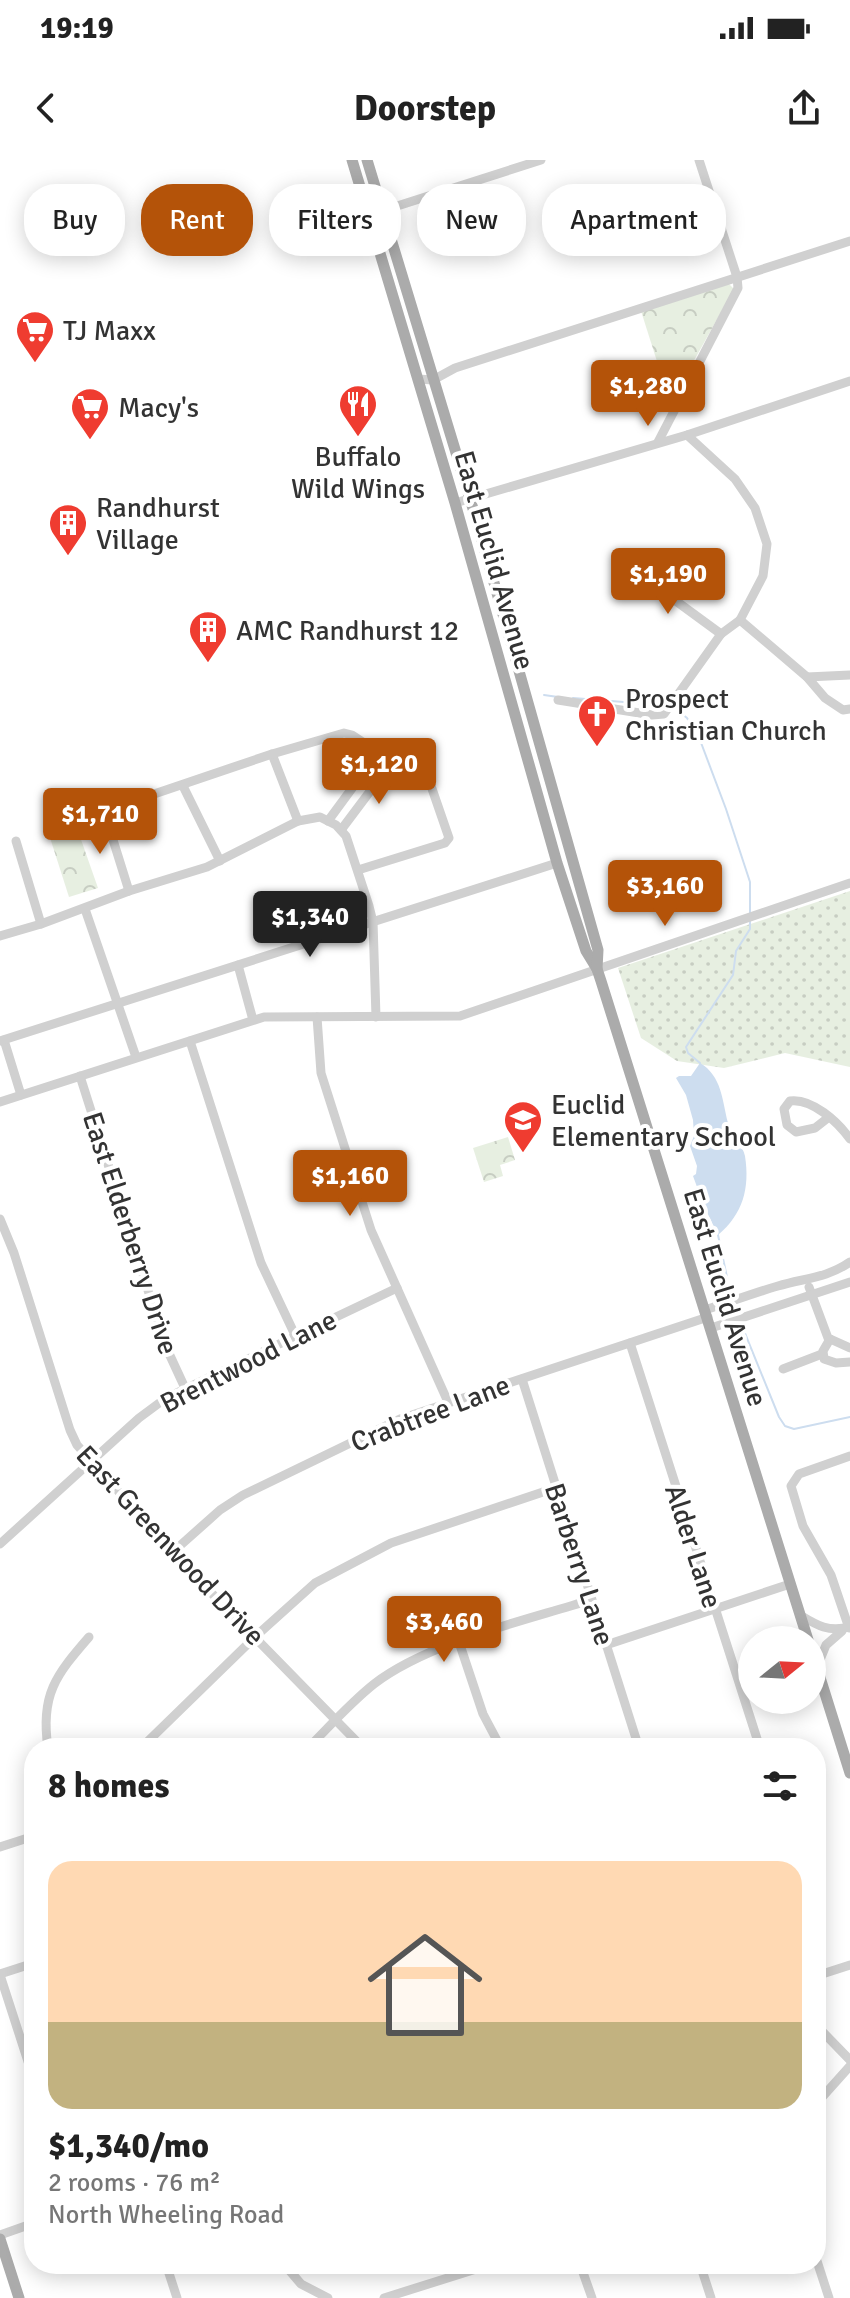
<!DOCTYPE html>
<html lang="en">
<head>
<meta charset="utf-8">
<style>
  :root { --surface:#fff; --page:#f2f2f2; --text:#222; --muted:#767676; --line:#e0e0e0; --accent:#b45309 }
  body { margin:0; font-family:Signika,sans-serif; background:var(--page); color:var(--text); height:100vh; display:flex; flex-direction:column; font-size:30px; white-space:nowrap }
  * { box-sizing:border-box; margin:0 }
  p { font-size:26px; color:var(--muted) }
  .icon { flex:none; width:44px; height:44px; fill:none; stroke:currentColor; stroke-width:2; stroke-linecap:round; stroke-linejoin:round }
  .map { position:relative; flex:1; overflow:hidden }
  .sheet { position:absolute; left:24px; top:1578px; width:802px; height:536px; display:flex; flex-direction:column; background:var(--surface); border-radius:32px; box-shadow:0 4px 20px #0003 }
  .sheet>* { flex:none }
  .guide { position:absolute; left:24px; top:24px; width:802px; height:72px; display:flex; gap:16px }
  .needle { width:52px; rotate:72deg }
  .fabs { position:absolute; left:738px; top:1466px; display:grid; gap:16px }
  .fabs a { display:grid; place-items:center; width:88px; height:88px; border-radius:50%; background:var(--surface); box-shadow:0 4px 20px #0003; font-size:40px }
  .price { position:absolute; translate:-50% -68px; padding:0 18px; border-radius:8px; background:var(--accent); color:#fff; font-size:26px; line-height:52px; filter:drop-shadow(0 2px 4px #0008) }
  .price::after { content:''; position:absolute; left:50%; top:48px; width:24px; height:18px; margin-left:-12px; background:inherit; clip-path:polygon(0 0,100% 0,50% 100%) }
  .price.selected { background:#222; color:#fff }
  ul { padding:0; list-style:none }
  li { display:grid; align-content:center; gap:16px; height:424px; padding:0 24px }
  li+li { border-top:2px solid var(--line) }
  li span { display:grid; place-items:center; height:248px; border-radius:24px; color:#555 }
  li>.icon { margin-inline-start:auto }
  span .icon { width:144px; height:144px; fill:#fffc; stroke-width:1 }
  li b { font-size:34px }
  h2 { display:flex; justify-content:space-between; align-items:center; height:96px; padding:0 24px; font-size:34px }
  .pill { padding:0 28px; border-radius:32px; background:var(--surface); box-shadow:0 4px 20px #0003; font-size:28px; line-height:72px }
  .pill.selected { background:var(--accent); color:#fff }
  .status { display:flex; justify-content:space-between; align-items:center; height:56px; padding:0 40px; background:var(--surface); direction:ltr }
  .status svg { height:22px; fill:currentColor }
  header { display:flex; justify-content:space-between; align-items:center; height:104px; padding:0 24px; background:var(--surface); font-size:36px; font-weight:700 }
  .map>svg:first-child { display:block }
  .grass { fill:url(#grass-dots) }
  .park { fill:url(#park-crowns) }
  .water { fill:#cdddef }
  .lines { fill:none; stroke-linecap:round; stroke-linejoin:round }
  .stream { stroke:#cdddef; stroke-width:2 }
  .minor { stroke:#d0d0d0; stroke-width:9 }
  .major { stroke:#ababab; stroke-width:11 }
  .labels { text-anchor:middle; stroke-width:8; stroke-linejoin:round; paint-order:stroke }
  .poi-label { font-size:28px; fill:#333; stroke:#fff; text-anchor:start }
  .street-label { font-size:28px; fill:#333; stroke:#fff }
</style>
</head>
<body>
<div class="status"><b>19:19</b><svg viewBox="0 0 49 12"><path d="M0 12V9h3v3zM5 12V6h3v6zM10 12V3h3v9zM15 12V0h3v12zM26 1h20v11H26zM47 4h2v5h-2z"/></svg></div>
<header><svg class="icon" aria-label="back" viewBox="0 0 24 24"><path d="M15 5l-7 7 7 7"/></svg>Doorstep<svg class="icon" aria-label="share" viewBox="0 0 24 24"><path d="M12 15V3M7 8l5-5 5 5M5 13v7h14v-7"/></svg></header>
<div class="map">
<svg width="850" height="2138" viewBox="0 0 850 2138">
  <defs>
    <pattern id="grass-dots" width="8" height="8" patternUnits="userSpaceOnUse" patternTransform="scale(2)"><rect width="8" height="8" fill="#e7efe1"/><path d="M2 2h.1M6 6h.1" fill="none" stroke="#c7cdc2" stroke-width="1.8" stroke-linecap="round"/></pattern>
    <pattern id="park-crowns" width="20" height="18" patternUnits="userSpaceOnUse" patternTransform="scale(2)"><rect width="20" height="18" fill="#e7efe1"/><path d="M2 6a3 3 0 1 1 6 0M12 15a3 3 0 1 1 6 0" fill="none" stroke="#c7cdc2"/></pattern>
  </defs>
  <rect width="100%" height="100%" fill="#fff"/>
  <polygon class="grass" points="850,731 850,907 785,893 724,908 677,901 641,878 618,808"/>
  <g class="park">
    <polygon points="729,124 733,128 733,131 692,204 661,214 641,151"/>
    <polygon points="71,651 98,728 69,737 44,659"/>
    <polygon points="508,977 515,1000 500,1005 503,1016 484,1022 473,988"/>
  </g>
  <path class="water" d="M700,903C722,916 722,940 728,963C731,975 743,985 745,996C750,1028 743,1054 718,1075L704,1046L693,1016L696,1014L697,1006L690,986L694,976L693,960L686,935L676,918L679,916H691Z"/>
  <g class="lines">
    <g class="stream">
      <polyline points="544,535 558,537"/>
      <polyline points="573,538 662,545"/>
      <polyline points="676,549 687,558 700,580 726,649 750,722 750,754"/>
      <polyline points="700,903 688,893 686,887 733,815 736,791 750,769 750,760"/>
      <polyline points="718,1075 731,1136"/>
      <polyline points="740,1161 779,1257 785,1266 794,1269 850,1257"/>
    </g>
    <g class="minor">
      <polyline points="369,55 541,0"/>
      <polyline points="418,219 433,220 455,208 850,81"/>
      <polyline points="658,282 738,128 737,117 699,0"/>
      <polyline points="455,343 687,275 850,221"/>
      <polyline points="635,411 721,474"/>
      <polyline points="740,460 807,517 825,538 843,550 850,549"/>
      <polyline points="807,517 850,515"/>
      <polyline points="558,540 652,555 664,554 721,474 740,460 763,416 767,384 755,348 735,319 687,275"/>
      <polyline points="272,594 298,661"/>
      <polyline points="183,626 220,701"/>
      <polyline points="328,661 378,593"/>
      <polyline points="341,670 392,602"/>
      <polyline points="16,681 41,764"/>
      <polyline points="129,731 104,651 272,594 344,573 352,575 417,618 429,620 449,678 445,683 358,710"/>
      <polyline points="85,749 136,897"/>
      <polyline points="0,776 41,764 129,731 207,707 298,661 320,657 336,665 346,676 369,746 373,762 376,857"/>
      <polyline points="238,805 253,860"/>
      <polyline points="317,857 321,913 371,1070 448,1242"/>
      <polyline points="4,880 21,935"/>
      <polyline points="0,881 557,703"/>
      <polyline points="190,881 261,1103 295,1175"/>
      <polyline points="80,916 166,1187 185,1228"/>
      <polyline points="0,942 264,857 460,856 850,723"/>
      <path d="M829,957L815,968L796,972L787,965L784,949L790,941C812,938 838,962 850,979"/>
      <polyline points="0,1059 14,1093 70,1270 77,1285 187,1408 363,1588"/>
      <polyline points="809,1127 828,1178 850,1188"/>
      <path d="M705,1150C730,1142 754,1133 778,1126C805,1118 827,1118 850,1102"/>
      <polyline points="711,1168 850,1122"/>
      <polyline points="830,1179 823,1191 824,1199 836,1203 850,1202"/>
      <polyline points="630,1183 760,1588"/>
      <polyline points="783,1209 822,1194"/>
      <polyline points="522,1219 639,1588"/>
      <polyline points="0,1384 139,1258 166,1238 397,1128"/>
      <polyline points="174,1391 220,1350 243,1335 400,1259 708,1157"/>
      <path d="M800,1455C818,1466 828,1472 850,1467"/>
      <polyline points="849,1468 831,1415 803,1366 791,1326 799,1314 850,1296"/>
      <polyline points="459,1482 483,1554 501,1588"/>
      <polyline points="606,1485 790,1424"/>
      <polyline points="817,1507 826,1485 842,1471"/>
      <path d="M48,1588C40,1535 56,1515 89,1477"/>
      <polyline points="141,1588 255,1477 315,1423 391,1383 555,1328"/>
      <path d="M308,1588C329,1567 350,1543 374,1524C429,1482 524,1461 590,1440"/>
      <polyline points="0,1687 34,1676"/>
      <polyline points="0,1814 34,1803"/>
      <polyline points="0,1815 34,1920"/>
      <polyline points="816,1816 850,1805"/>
      <polyline points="816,1865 850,1900"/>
      <polyline points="816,1944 850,1906"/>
      <polyline points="0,2075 34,2063"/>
      <polyline points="816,2098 829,2138"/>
      <polyline points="166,2104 177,2138"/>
      <polyline points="284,2104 301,2124 328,2138"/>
      <polyline points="580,2104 592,2138"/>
      <polyline points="700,2104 711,2138"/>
      <polyline points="384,2138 492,2104"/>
    </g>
    <g class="major">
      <polyline points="352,0 455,343 557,703 586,791 597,809 601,821 808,1480"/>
      <polyline points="367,0 474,352 598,790 597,809"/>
      <polyline points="812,1492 850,1613"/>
      <polyline points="0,2079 19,2138"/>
    </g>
  </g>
  <defs>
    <symbol id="supermarket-pin" viewBox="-11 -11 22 30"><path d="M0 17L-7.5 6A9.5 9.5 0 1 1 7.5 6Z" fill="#ef3c30" stroke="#fff"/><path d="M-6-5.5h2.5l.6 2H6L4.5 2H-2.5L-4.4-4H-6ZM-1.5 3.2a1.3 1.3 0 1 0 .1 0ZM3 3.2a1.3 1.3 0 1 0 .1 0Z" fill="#fff"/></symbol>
    <symbol id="restaurant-pin" viewBox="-11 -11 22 30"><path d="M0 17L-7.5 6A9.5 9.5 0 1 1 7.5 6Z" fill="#ef3c30" stroke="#fff"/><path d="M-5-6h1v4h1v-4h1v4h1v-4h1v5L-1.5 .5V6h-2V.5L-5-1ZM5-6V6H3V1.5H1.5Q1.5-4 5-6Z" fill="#fff"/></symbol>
    <symbol id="building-pin" viewBox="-11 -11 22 30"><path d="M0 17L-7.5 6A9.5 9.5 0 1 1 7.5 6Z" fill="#ef3c30" stroke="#fff"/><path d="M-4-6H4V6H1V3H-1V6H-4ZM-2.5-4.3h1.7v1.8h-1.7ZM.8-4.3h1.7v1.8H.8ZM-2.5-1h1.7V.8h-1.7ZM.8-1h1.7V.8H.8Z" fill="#fff"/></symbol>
    <symbol id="church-pin" viewBox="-11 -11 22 30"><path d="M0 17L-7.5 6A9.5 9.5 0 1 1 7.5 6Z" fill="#ef3c30" stroke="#fff"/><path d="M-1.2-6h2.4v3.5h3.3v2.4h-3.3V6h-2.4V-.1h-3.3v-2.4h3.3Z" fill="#fff"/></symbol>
    <symbol id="school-pin" viewBox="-11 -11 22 30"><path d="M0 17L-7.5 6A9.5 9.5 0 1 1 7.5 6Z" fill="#ef3c30" stroke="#fff"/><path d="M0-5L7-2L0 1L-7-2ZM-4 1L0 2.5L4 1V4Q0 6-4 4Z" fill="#fff"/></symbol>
  </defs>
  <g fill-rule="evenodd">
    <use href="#supermarket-pin" x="13" y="148" width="44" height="60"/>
    <use href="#restaurant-pin" x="336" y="222" width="44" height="60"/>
    <use href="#supermarket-pin" x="68" y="225" width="44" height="60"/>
    <use href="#building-pin" x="46" y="341" width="44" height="60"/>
    <use href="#building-pin" x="186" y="448" width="44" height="60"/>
    <use href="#church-pin" x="575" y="532" width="44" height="60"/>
    <use href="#school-pin" x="501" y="938" width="44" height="60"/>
  </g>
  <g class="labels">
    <g class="poi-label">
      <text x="63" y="180">TJ Maxx</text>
      <text x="118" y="257">Macy's</text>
      <text x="358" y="306" text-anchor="middle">Buffalo<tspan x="358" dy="32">Wild Wings</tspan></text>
      <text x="96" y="357">Randhurst<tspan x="96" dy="32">Village</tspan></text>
      <text x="236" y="480">AMC Randhurst 12</text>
      <text x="625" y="548">Prospect<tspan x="625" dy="32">Christian Church</tspan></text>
      <text x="551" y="954">Euclid<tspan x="551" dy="32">Elementary School</tspan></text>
    </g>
    <g class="street-label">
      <text transform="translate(495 400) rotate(74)" y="10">East Euclid Avenue</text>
      <text transform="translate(131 1073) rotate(72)" y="10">East Elderberry Drive</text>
      <text transform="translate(726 1137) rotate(73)" y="10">East Euclid Avenue</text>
      <text transform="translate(248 1201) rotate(-27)" y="10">Brentwood Lane</text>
      <text transform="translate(430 1253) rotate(-21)" y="10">Crabtree Lane</text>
      <text transform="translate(171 1385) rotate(47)" y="10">East Greenwood Drive</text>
      <text transform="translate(694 1386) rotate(72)" y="10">Alder Lane</text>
      <text transform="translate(580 1404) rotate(72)" y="10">Barberry Lane</text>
    </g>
  </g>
</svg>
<div class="fabs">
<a><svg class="needle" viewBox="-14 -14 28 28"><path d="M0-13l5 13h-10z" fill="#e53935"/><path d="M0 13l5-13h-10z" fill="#767676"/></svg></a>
</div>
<b class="price" style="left:648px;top:268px">$1,280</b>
<b class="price" style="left:668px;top:456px">$1,190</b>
<b class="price" style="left:379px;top:646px">$1,120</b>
<b class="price" style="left:100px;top:696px">$1,710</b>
<b class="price" style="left:665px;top:768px">$3,160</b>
<b class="price selected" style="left:310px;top:799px">$1,340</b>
<b class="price" style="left:350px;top:1058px">$1,160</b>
<b class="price" style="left:444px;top:1504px">$3,460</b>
<div class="guide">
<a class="pill">Buy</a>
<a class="pill selected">Rent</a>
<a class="pill">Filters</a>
<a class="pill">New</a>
<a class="pill">Apartment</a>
</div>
<section class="sheet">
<h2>8 homes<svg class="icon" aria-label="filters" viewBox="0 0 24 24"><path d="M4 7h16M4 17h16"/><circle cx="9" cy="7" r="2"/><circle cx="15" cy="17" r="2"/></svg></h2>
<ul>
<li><span style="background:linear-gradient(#ffd9b3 65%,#c2b280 0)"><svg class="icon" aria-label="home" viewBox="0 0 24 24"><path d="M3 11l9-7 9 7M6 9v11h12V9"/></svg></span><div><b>$1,340/mo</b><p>2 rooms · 76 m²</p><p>North Wheeling Road</p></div></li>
</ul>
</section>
</div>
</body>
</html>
